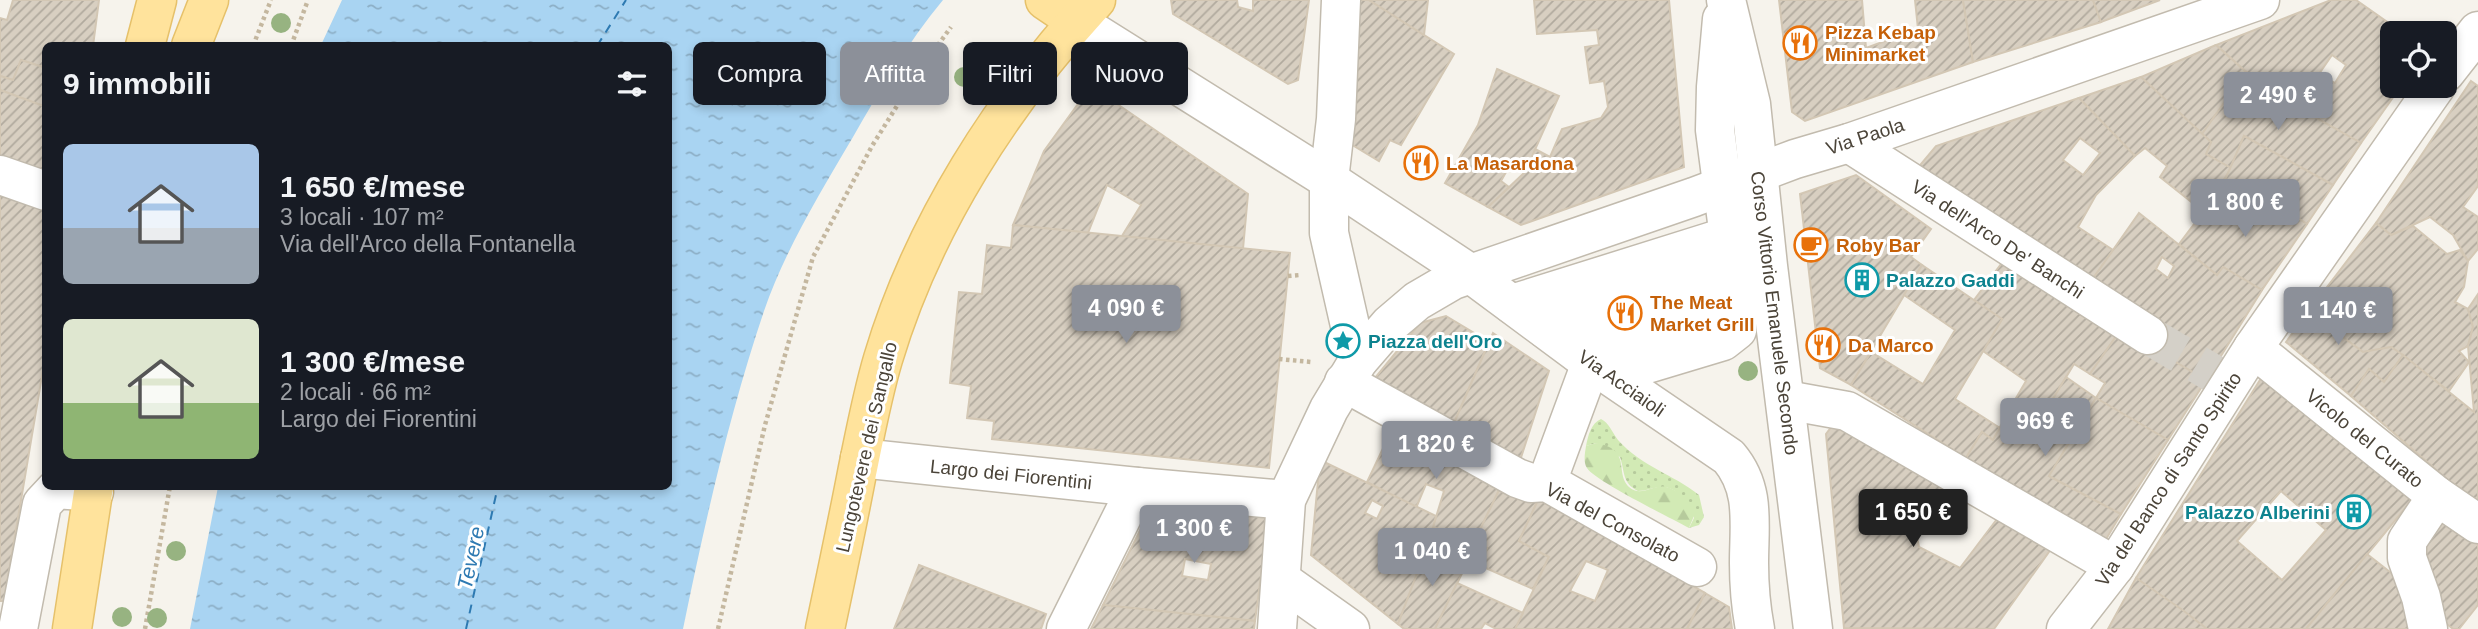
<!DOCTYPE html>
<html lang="it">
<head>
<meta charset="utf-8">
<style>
  :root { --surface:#171b24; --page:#242831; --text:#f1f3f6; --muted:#9ea1a6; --accent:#8c9099 }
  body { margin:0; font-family:Helvetica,sans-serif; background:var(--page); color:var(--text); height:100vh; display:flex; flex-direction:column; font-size:26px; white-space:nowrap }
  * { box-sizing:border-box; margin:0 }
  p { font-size:23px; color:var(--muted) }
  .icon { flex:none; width:38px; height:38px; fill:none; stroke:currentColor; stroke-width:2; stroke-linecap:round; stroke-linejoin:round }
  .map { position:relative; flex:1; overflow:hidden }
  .side { position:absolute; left:42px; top:42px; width:630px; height:448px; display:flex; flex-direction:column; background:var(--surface); border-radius:10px; box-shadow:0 4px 10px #0003 }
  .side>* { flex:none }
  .banner { position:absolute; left:693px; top:42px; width:665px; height:63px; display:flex; gap:14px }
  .buttons { position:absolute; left:2380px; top:21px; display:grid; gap:14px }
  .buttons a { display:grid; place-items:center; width:77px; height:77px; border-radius:10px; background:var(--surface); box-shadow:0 4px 10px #0003; font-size:35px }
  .price { position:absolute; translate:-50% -60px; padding:0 16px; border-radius:7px; background:var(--accent); color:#fff; font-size:23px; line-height:46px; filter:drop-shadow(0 2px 4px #0008) }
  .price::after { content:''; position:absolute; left:50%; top:42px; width:21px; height:16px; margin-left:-10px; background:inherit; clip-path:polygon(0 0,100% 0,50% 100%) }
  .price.selected { background:#222; color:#fff }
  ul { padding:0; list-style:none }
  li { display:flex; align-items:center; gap:21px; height:175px; padding:0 21px }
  li span { display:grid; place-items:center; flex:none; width:196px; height:140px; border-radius:10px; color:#555 }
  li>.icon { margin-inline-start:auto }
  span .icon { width:84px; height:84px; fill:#fffc; stroke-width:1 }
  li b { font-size:30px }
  h2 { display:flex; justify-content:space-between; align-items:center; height:84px; padding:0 21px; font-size:30px }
  .tag { padding:0 24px; border-radius:10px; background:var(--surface); box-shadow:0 4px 10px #0003; font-size:24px; line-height:63px }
  .tag.selected { background:var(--accent); color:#fff }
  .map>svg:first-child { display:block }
  .grass { fill:url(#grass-dots) }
  .forest { fill:url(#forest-firs) }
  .water { fill:url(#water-ripples) }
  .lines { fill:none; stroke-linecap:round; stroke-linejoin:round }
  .ferry { stroke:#2e7ab2; stroke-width:2; stroke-dasharray:9 7; stroke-linecap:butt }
  .building { fill:url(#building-hatch); stroke:#d3c7b4; stroke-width:2; fill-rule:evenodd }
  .minor-tunnel { stroke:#d4d0c8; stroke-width:38; stroke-dasharray:38 19; stroke-linecap:butt }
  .minor-casing { stroke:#c2bbae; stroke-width:41 }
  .major-casing { stroke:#e6c16a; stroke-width:41 }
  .path { stroke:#c4b79f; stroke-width:4.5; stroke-dasharray:3.5 3.5; stroke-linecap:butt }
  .minor { stroke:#fff; stroke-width:38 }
  .major { stroke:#ffe39c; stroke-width:38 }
  .tree { fill:#97b381 }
  .labels { text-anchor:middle; stroke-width:6; stroke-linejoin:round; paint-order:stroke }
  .food-label { font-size:19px; font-weight:bold; fill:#c56008; stroke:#fff; text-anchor:start }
  .street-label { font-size:19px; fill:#4b4439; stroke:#fff }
  .culture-label { font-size:19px; font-weight:bold; fill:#0d838f; stroke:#fff; text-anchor:start }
  .water-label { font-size:21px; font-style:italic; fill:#2e7ab2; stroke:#fff }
</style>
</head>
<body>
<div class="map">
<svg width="2478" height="629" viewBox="0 0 2478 629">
  <defs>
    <pattern id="grass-dots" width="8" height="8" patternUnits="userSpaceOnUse" patternTransform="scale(1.75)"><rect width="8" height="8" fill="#d2eab5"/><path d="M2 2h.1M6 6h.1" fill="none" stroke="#b6ca9c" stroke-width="1.8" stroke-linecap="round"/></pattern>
    <pattern id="forest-firs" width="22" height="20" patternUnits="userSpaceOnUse" patternTransform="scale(1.75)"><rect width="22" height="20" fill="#d2eab5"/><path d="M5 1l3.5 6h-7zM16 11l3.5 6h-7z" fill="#b6ca9c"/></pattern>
    <pattern id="water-ripples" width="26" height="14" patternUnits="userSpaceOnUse" patternTransform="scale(1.75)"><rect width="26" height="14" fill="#a9d4f2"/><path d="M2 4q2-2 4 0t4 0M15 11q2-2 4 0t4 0" fill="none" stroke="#8caec5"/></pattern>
    <pattern id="building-hatch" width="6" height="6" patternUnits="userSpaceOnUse" patternTransform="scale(1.75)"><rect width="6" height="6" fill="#d8cfc1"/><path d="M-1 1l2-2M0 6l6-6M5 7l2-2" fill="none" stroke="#b1aa9e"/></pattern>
  </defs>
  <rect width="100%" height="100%" fill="#f6f3ec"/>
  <path class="grass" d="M1601,419C1609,423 1612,432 1618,440C1642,467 1673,474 1699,495L1704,517L1699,525L1689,528L1694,518C1686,505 1679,486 1661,487C1654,487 1646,491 1638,491C1622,483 1625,472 1620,457L1596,443L1586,446C1588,436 1591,423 1601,419Z"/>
  <path class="forest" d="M1596,443C1633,450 1614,472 1629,487C1641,498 1653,484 1666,487C1677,489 1696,505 1693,518C1693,519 1689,527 1689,528C1671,518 1595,481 1587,468C1583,462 1585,453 1586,446Z"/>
  <path class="water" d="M342,0H943C908,42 880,90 853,137C820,193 785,250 764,311C729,415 705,522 683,629H190L218,487L668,486V46L321,45Z"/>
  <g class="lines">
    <g class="ferry">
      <polyline points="597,46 626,0"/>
      <polyline points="466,629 498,486"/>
    </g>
  </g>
  <g class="building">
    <polygon points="13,0 99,0 93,46 46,46 46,68 21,60 13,80 0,76 0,18 7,20"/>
    <polygon points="1171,0 1237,0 1238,7 1253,11 1253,0 1309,0 1298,80 1288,84 1173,14"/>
    <polygon points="1353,0 1369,0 1454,54 1401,145 1390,140 1379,161 1344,140"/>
    <polygon points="1369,0 1428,0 1424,35"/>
    <polygon points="1534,0 1669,0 1684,167 1521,225 1488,207 1525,172 1535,149 1550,157 1562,129 1601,118 1608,107 1604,81 1590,83 1585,47 1599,45 1597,30 1537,34"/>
    <polygon points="1779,0 1862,0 1866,48 1918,29 1915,0 1963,0 1973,62 1805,121 1792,112"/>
    <polygon points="1963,0 2093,0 2101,22 1973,62"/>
    <polygon points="2093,0 2160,0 2101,22"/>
    <path d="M2331,0H2356L2403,33H2392V86H2401L2361,143L2268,91L2216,45ZM2332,55L2346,65L2335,83L2319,74Z"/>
    <polygon points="2216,45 2246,72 2202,134 2141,77"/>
    <polygon points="21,60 46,68 46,107 0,90 0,76 13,80"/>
    <polygon points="1497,69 1559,96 1525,172 1510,165 1501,181 1509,187 1488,207 1445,183 1478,125"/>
    <polygon points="2246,72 2268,91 2361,143 2333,185 2244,136 2231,168 2206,154 2211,142 2202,134"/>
    <polygon points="2141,77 2211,142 2206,154 2231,168 2204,212 2160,177 2167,166 2145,148 2135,156 2079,98"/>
    <polygon points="2471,81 2478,86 2478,186 2463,207 2478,217 2478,249 2468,261 2453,235 2430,217 2391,235 2376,223"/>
    <polygon points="1091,86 1248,194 1243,249 1122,236 1141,205 1107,185 1088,233 1013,225 1044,151"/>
    <polygon points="0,90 46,107 46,182 0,165"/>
    <path d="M2079,98L2135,156L2096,195L2078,227L2113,250L2092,280L1916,170L1936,146ZM2080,138L2100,153L2083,175L2063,160Z"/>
    <polygon points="2244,136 2333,185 2307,224 2252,189 2246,197 2225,180"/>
    <polygon points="1856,175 1931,229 1911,257 1922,265 1851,385 1820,368 1800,194"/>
    <polygon points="0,188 46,201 46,352 4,601 0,601"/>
    <polygon points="2252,189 2307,224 2262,290 2223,267 2217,275 2179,244 2210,203 2231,218"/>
    <path d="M2139,213L2217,275L2223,267L2262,290L2206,380L2167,357L2178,339L2092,280ZM2162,257L2174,266L2168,278L2156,269Z"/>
    <polygon points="2376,223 2391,235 2413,226 2447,254 2460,250 2468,261 2464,287 2455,302 2468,309 2473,327 2468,346 2459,351 2469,362 2449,391 2391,347 2363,352 2344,338 2342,305 2324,291"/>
    <polygon points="1013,225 1290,253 1269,468 992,439 994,421 967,418 971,386 950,383 959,292 982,294 987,245 1011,248"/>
    <polygon points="2004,260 2117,335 2090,374 2074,364 2038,424 2012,405 2026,381 1983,351 2002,319 1974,300"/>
    <polygon points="1922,265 2002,319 1955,399 2000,428 1993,440 1982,432 1966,458 1851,385 1871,352 1923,384 1955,330 1904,295"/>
    <polygon points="2324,291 2342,305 2344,338 2363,352 2391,347 2403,355 2384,382 2369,369 2351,396 2286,342"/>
    <polygon points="2478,294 2478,506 2351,396 2369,369 2384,382 2403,355 2474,412 2468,346 2473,327 2468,309"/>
    <polygon points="1446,316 1489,342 1448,437 1366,389 1420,323"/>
    <polygon points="2155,323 2178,339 2167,357 2206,380 2168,440 2096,398 2105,383 2090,374 2117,335"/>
    <polygon points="1493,333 1549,371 1516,473 1448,437"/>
    <path d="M2265,372L2416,495L2306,629H2207L2136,578ZM2281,491L2326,530L2282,580L2237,541Z"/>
    <polygon points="2066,377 2096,398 2049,476 2121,514 2105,541 1966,458 1982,432 1993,440 2012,405 2038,424"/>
    <polygon points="2096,398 2168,440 2121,514 2049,476"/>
    <polygon points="1396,421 1503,482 1474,542 1433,527 1444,491 1426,484 1416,508 1367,482"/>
    <polygon points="1832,426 1844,427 1945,486 1928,513 1910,501 1919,547 1960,568 1997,519 2051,549 1994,629 1844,628 1826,434"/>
    <path d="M1320,460L1436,516L1429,542L1398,624L1311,555ZM1372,500L1383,506L1377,519L1365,513Z"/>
    <polygon points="1503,482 1537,502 1519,541 1549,557 1533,589 1481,566 1487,548 1474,542"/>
    <path d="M1539,498L1705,593L1687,629H1515L1549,557L1519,541ZM1586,561L1608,570L1595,601L1570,591Z"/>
    <path d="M1151,508L1269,516L1255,621L1103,605ZM1185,559L1211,564L1208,580L1182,576Z"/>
    <polygon points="2439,516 2478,544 2478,605 2459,629 2453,629 2435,614 2420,556"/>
    <polygon points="1429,542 1469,559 1435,629 1404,629 1398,624"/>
    <polygon points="2367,554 2413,590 2422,629 2306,629"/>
    <polygon points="919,565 1046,614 1041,629 894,629"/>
    <polygon points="2136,578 2184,611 2207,629 2108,629"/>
    <polygon points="1457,583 1523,613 1515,629 1496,629 1485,623 1481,629 1435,629"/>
    <polygon points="1705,593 1729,607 1732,629 1687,629"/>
    <polygon points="1103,605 1255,621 1254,629 1091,629"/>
  </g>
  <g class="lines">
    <polyline class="minor-tunnel" points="2148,335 2231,384"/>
    <defs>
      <g id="minor">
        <polyline points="1341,0 1336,119 1329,180 1329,233 1358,361"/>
        <polyline points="1726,0 1751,104 1768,266 1813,629"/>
        <path d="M1076,21L1329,180L1471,274L1591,363L1729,457C1756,489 1749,524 1749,563C1749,584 1751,608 1755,629"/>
        <polyline points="2445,73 2478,31"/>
        <polyline points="1097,75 1100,81"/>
        <polyline points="1849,143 2148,335"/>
        <polyline points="0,175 46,191"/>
        <polyline points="1512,304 1729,236"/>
        <polyline points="1546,329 1734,273"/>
        <polyline points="2253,348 2437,496 2478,524"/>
        <polyline points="1578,353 1718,310 1738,306"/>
        <polyline points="1610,375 1723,341 1737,330 1738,306 1715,130 1716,87 1722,19"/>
        <polyline points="1344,382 1517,478 1531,483 1547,482 1697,567"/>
        <polyline points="1786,400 1847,411 2115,566"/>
        <polyline points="860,458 1137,487 1286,500"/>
        <polyline points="1547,482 1591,363"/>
        <polyline points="1281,580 1350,629"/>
        <polyline points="18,629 42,504 56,489 94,492"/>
        <polyline points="1066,629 1137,487"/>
        <polyline points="1277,629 1286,500 1329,409 1358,361 1390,324 1417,301 1453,280 1694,197 1795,159 1849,143 2260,0"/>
        <polyline points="2066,629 2115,566 2253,348 2436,86"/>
        <polyline points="2428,629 2421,597 2407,558 2407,541 2437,496"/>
      </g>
      <g id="major">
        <polyline points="1045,0 1076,21"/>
        <polyline points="145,46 157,0"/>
        <polyline points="191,46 209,0"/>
        <polyline points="72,629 94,486"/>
        <path d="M825,629C836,577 847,525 857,473C865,434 872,396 883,359C923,225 1002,103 1096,0"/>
      </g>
    </defs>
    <use href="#minor" class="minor-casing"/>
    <use href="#major" class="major-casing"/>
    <g class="path">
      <polyline points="253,46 271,0"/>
      <polyline points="291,46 308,0"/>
      <polyline points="1288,276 1300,275"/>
      <polyline points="1279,359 1311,362"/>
      <polyline points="145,629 170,486"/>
      <polyline points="718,629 765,425 813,257 872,146 915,77 951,27"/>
    </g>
    <use href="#minor" class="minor"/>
    <use href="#major" class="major"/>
  </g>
  <g class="tree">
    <circle cx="281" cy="23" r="10"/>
    <circle cx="964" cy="77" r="10"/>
    <circle cx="1748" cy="371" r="10"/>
    <circle cx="176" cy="551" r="10"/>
    <circle cx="122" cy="617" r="10"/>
    <circle cx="157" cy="618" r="10"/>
  </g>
  <defs>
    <symbol id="restaurant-ring" viewBox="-11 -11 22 22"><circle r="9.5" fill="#fff" stroke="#e8710a" stroke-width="1.5"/><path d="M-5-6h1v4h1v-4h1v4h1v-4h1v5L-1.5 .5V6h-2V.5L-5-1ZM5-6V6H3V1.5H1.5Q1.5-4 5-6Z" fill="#e8710a"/></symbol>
    <symbol id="cafe-ring" viewBox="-11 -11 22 22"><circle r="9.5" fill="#fff" stroke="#e8710a" stroke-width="1.5"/><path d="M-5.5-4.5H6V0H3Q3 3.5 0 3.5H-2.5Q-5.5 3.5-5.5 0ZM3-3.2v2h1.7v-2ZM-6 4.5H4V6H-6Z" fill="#e8710a"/></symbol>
    <symbol id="building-ring" viewBox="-11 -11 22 22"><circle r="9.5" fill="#fff" stroke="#0f9aa8" stroke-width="1.5"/><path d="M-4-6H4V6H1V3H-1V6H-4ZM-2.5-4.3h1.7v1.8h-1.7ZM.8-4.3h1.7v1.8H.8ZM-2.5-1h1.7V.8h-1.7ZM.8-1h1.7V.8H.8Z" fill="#0f9aa8"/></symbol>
    <symbol id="sight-ring" viewBox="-11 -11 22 22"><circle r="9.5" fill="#fff" stroke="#0f9aa8" stroke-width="1.5"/><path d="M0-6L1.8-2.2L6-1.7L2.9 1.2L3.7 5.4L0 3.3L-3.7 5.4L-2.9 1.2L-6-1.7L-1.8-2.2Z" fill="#0f9aa8"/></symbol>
  </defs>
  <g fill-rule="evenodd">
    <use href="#restaurant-ring" x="1781" y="24" width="38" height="38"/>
    <use href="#restaurant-ring" x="1402" y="144" width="38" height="38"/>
    <use href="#cafe-ring" x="1792" y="226" width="38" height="38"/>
    <use href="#building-ring" x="1843" y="261" width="38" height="38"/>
    <use href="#restaurant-ring" x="1606" y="294" width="38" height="38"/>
    <use href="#sight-ring" x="1324" y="322" width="38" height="38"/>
    <use href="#restaurant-ring" x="1804" y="326" width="38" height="38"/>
    <use href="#building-ring" x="2335" y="493" width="38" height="38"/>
  </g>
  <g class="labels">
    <g class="food-label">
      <text x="1825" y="39">Pizza Kebap<tspan x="1825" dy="22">Minimarket</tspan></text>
      <text x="1446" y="170">La Masardona</text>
      <text x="1836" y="252">Roby Bar</text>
      <text x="1650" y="309">The Meat<tspan x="1650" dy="22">Market Grill</tspan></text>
      <text x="1848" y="352">Da Marco</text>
    </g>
    <g class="street-label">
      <text transform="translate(1865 136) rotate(-18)" y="7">Via Paola</text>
      <text transform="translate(1998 239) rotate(33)" y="7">Via dell'Arco De' Banchi</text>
      <text transform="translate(1775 313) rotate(83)" y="7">Corso Vittorio Emanuele Secondo</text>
      <text transform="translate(1622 383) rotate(35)" y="7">Via Acciaioli</text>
      <text transform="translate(2365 438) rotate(39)" y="7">Vicolo del Curato</text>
      <text transform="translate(866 447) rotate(-77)" y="7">Lungotevere dei Sangallo</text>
      <text transform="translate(1011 474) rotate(6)" y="7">Largo dei Fiorentini</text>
      <text transform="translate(2168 479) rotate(-57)" y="7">Via del Banco di Santo Spirito</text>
      <text transform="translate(1613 522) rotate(28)" y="7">Via del Consolato</text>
    </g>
    <g class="culture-label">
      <text x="1886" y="287">Palazzo Gaddi</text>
      <text x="1368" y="348">Piazza dell'Oro</text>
      <text x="2330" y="519" text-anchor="end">Palazzo Alberini</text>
    </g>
    <g class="water-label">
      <text transform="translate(471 558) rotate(-78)" y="7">Tevere</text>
    </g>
  </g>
</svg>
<div class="buttons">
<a><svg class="icon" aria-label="locate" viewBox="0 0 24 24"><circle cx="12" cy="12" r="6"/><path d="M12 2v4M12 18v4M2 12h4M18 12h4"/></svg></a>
</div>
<b class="price" style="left:2278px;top:132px">2 490 €</b>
<b class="price" style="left:2245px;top:239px">1 800 €</b>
<b class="price" style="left:1126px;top:345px">4 090 €</b>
<b class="price" style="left:2338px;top:347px">1 140 €</b>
<b class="price" style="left:2045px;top:458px">969 €</b>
<b class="price" style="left:1436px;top:481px">1 820 €</b>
<b class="price selected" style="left:1913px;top:549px">1 650 €</b>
<b class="price" style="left:1194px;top:565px">1 300 €</b>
<b class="price" style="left:1432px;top:588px">1 040 €</b>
<div class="banner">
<a class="tag">Compra</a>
<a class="tag selected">Affitta</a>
<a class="tag">Filtri</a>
<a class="tag">Nuovo</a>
</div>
<section class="side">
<h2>9 immobili<svg class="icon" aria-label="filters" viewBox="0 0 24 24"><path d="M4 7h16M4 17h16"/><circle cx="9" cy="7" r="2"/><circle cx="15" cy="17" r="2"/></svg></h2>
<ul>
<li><span style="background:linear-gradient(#a9c7e8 60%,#9aa5b1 0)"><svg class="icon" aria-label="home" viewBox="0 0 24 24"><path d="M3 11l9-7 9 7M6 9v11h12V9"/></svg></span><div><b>1 650 €/mese</b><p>3 locali · 107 m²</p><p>Via dell'Arco della Fontanella</p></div></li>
<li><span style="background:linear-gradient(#dfe7d0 60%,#8fb573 0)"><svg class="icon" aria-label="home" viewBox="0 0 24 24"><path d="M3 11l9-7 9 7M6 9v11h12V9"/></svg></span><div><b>1 300 €/mese</b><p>2 locali · 66 m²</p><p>Largo dei Fiorentini</p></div></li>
</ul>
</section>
</div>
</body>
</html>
